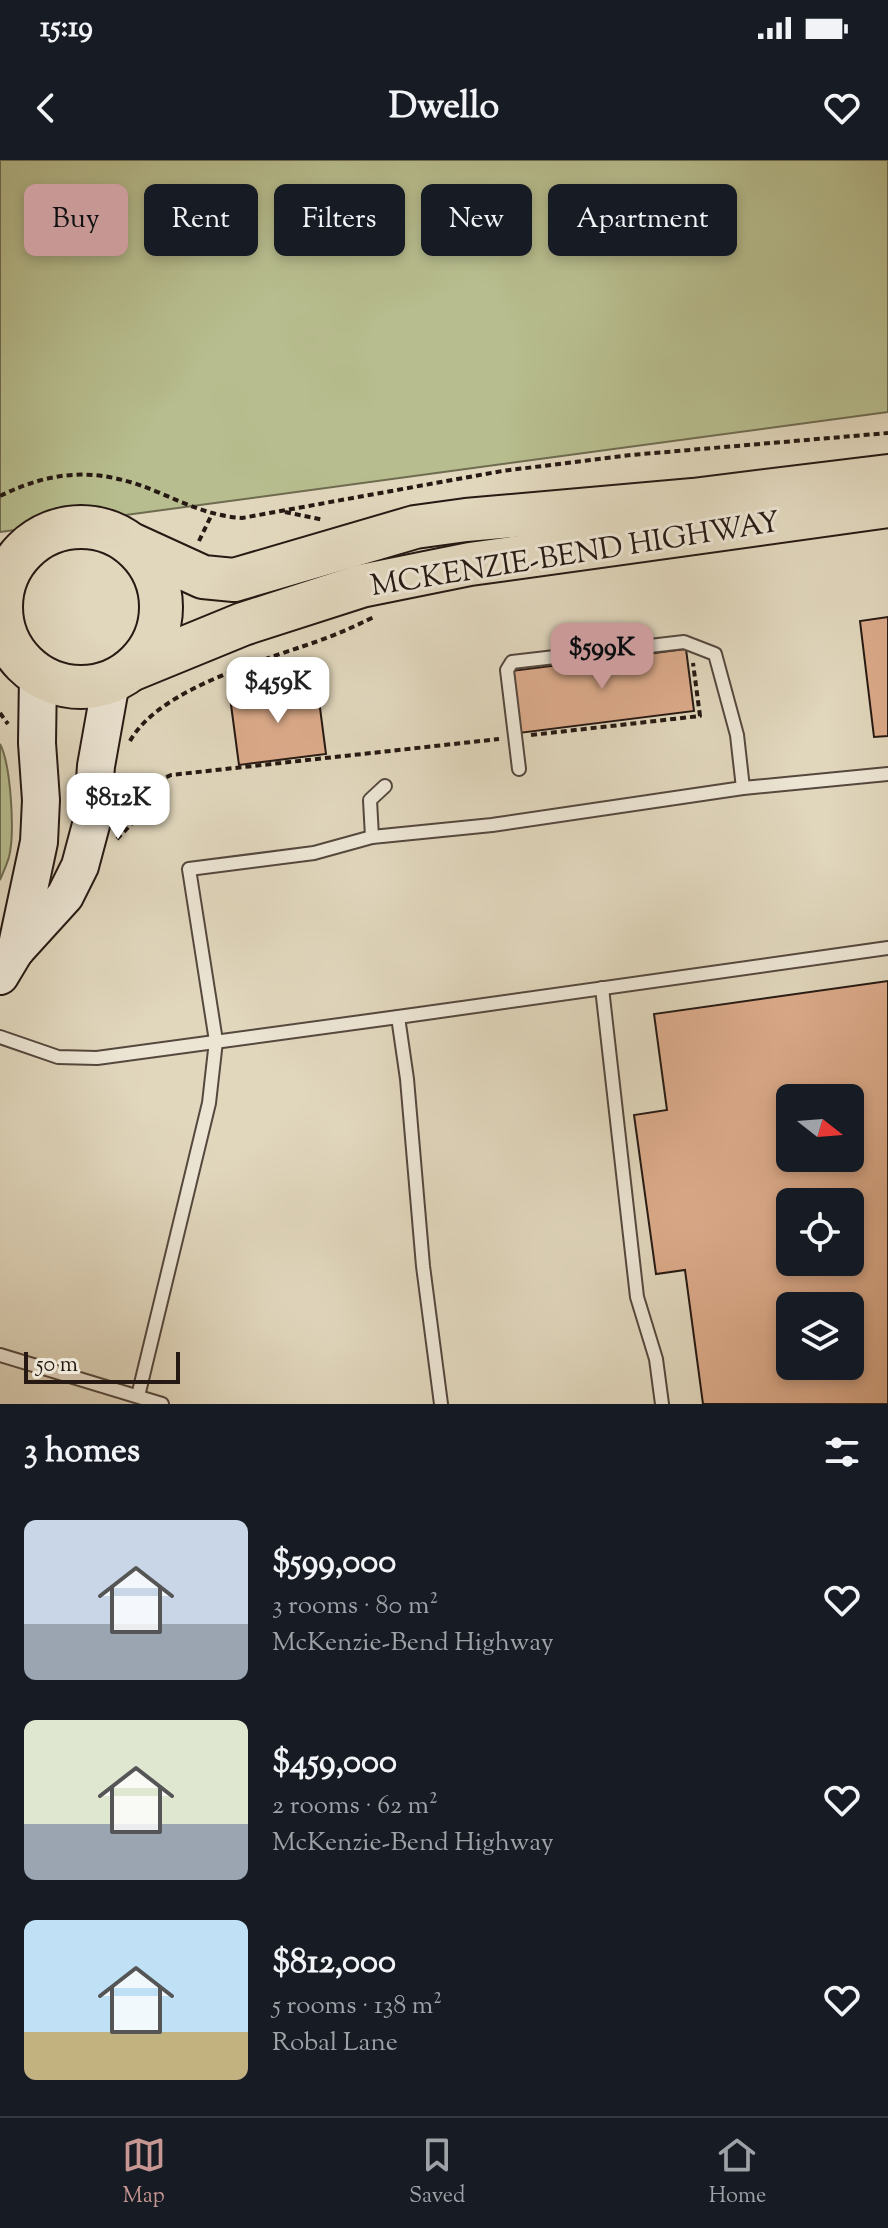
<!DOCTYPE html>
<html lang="en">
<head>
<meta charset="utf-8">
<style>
  :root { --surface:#171b24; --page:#20242c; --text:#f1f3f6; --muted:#9ea1a6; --line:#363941; --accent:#c59692 }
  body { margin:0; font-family:"Sorts Mill Goudy",serif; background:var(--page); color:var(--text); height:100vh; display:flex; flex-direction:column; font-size:30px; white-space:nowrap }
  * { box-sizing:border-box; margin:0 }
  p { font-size:26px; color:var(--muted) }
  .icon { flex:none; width:44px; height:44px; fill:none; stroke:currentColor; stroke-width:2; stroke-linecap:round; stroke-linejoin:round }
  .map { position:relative; height:1244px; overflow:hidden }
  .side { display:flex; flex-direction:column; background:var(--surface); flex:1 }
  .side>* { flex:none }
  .top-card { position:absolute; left:24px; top:24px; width:840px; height:72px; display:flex; gap:16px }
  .needle { width:52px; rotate:107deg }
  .controls { position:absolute; left:776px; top:924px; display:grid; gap:16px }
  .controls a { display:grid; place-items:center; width:88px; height:88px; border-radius:12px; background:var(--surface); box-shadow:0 4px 12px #0003; font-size:40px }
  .scale { position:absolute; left:24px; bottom:20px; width:156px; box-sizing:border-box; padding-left:8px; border:4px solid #261913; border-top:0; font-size:22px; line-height:28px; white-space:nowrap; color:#261913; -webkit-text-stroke:6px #ece5d4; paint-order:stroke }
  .price { position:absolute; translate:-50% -68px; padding:0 18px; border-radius:16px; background:#fff; color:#222; font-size:26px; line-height:52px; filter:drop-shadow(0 2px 4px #0008) }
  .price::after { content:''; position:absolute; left:50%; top:48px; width:24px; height:18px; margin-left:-12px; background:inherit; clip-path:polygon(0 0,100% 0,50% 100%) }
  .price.current { background:var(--accent); color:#111 }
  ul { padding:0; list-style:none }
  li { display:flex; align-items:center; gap:24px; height:200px; padding:0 24px }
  li span { display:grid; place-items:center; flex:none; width:224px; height:160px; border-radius:12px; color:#555 }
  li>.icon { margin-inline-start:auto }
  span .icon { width:96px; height:96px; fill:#fffc; stroke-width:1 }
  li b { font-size:34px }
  h2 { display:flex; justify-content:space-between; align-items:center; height:96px; padding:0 24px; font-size:34px }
  .chip { padding:0 28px; border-radius:12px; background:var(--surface); box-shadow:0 4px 12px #0003; font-size:28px; line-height:72px }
  .chip.current { background:var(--accent); color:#111 }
  .status { display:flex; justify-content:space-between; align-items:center; height:56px; padding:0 40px; background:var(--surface); direction:ltr }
  .status svg { height:22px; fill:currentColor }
  header { display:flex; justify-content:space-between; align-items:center; height:104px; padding:0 24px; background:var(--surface); font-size:36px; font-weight:800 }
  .tab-bar { display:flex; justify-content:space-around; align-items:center; height:112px; border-top:2px solid var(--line); background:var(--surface); font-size:22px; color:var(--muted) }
  .tab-bar a { display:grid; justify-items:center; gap:4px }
  .tab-bar .current { color:var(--accent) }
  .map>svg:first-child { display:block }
  .green { fill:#b7bd8e; stroke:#6e6b50; stroke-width:2 }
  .building { fill:#dcab8b; stroke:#261913; stroke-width:2; fill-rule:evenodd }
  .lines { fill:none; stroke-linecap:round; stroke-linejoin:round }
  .service-casing { stroke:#55483e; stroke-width:16 }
  .secondary-casing { stroke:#261913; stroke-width:40 }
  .trunk-casing { stroke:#261913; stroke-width:46 }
  .path { stroke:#261913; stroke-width:4; stroke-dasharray:6 4; stroke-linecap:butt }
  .service { stroke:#ece5d4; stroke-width:12 }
  .secondary { stroke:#ece5d4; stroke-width:36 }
  .trunk { stroke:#e1d7bd; stroke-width:42 }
  .labels { text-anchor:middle; stroke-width:6; stroke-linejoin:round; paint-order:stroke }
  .street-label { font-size:30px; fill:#261913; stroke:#ece5d4 }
</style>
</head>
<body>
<div class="status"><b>15:19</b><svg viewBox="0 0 49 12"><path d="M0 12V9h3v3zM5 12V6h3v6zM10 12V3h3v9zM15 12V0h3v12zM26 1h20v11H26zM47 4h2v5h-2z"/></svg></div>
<header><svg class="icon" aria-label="back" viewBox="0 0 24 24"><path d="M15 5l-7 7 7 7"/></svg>Dwello<svg class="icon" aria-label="heart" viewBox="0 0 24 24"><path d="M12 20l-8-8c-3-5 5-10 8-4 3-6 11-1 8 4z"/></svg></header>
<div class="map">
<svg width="888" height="1244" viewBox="0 0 888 1244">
  <rect width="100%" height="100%" fill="#e1d7bd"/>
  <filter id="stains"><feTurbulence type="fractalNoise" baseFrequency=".0025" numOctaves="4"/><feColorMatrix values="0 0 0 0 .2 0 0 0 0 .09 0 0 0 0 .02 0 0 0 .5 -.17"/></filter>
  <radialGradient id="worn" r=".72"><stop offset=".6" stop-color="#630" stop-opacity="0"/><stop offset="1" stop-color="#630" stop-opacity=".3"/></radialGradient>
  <g class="green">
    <polygon points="0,0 888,0 888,252 0,372"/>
    <path d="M0,584C11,605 15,673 9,697C7,704 3,713 0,720Z"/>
  </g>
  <g class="building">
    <polygon points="888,457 888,576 874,577 860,461"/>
    <polygon points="686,489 694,551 519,573 511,511"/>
    <polygon points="317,525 326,594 239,605 230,537"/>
    <path d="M888,821V1244H703L685,1110L656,1114L634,955L667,950L654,854ZM790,938H850V998H790ZM790,1042H850V1102H790ZM790,1146H850V1206H790Z"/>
  </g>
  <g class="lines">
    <defs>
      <g id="service">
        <polyline points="519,609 507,510 512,502 684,482 715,494 737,575 743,628"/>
        <polyline points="372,677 370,640 385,626"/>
        <polyline points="602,828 637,1137 656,1199 662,1244"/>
        <polyline points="0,877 58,897 97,898 398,857"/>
        <polyline points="0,1195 162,1244"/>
        <polyline points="138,1236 209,943 216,881 189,709 314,693 372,677 492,665 743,628 888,614"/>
        <polyline points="441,1244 423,1106 407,919 398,857 888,788"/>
      </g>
      <g id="secondary">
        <polyline points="16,790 39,682 41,640 37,583 38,515"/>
        <polyline points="0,816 15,791 65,736 80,706 92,661 96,606 111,522"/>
      </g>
      <g id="trunk">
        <circle cx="81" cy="447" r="80"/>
        <polyline points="133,385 203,417 234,420 415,367 466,360 693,340 888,316"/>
        <polyline points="133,509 243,464 361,426 470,404 888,346"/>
      </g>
    </defs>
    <use href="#service" class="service-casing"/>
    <use href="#secondary" class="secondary-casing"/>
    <use href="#trunk" class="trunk-casing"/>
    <g class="path">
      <path d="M0,336C57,308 102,308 160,333C188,345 212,356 242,358L502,311L631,295L888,273"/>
      <polyline points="285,352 324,360"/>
      <polyline points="199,381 212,354"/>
      <polyline points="171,463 173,436"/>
      <polyline points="0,553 8,564"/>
      <polyline points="531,575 700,556 693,503"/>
      <path d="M130,581C161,526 271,499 329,477C345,471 359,464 374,457"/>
      <polyline points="117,679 136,659 162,619 171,615 499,579"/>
    </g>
    <use href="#service" class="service"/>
    <use href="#secondary" class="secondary"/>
    <use href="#trunk" class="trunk"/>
  </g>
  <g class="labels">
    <g class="street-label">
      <text transform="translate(575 393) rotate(-9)" y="10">MCKENZIE-BEND HIGHWAY</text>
    </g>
  </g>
  <rect width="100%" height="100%" filter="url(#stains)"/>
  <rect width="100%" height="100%" fill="url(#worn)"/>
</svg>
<div class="controls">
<a><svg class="needle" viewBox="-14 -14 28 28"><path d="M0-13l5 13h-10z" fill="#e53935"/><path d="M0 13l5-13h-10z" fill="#9ea1a6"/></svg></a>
<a><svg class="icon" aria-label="locate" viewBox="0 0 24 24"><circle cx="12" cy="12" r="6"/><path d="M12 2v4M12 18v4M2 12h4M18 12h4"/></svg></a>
<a><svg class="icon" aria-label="layers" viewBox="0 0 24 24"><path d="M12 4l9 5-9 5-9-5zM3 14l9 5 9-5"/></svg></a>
</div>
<div class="scale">50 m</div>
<b class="price current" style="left:602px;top:531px">$599K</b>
<b class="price" style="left:278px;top:565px">$459K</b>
<b class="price" style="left:118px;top:681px">$812K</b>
<div class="top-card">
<a class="chip current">Buy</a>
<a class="chip">Rent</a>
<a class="chip">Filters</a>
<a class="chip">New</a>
<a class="chip">Apartment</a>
</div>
</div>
<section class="side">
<h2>3 homes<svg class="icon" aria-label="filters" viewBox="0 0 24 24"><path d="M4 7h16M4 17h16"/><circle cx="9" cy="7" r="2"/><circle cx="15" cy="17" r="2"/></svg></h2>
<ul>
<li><span style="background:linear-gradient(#c9d6e8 65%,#9aa5b1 0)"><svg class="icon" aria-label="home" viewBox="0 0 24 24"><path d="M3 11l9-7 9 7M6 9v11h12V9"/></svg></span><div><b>$599,000</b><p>3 rooms · 80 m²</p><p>McKenzie-Bend Highway</p></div><svg class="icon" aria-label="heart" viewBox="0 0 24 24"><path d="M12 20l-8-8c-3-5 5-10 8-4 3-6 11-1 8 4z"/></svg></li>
<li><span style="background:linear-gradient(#dfe7d0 65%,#9aa5b1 0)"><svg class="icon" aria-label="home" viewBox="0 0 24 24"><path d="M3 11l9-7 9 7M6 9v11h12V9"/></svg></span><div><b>$459,000</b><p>2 rooms · 62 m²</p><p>McKenzie-Bend Highway</p></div><svg class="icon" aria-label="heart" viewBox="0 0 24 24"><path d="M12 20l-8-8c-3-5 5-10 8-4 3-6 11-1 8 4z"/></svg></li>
<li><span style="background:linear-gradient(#bfe0f5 70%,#c2b280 0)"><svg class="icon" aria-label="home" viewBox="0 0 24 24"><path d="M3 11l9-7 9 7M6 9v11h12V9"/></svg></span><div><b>$812,000</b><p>5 rooms · 138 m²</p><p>Robal Lane</p></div><svg class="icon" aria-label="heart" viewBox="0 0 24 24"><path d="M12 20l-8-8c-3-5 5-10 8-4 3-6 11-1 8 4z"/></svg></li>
</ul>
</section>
<nav class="tab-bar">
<a class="current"><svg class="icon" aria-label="map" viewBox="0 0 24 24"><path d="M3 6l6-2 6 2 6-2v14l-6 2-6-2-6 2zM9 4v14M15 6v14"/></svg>Map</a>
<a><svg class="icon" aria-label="saved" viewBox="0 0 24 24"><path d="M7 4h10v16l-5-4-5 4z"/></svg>Saved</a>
<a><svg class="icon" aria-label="home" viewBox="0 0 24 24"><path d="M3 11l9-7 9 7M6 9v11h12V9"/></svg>Home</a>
</nav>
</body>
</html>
